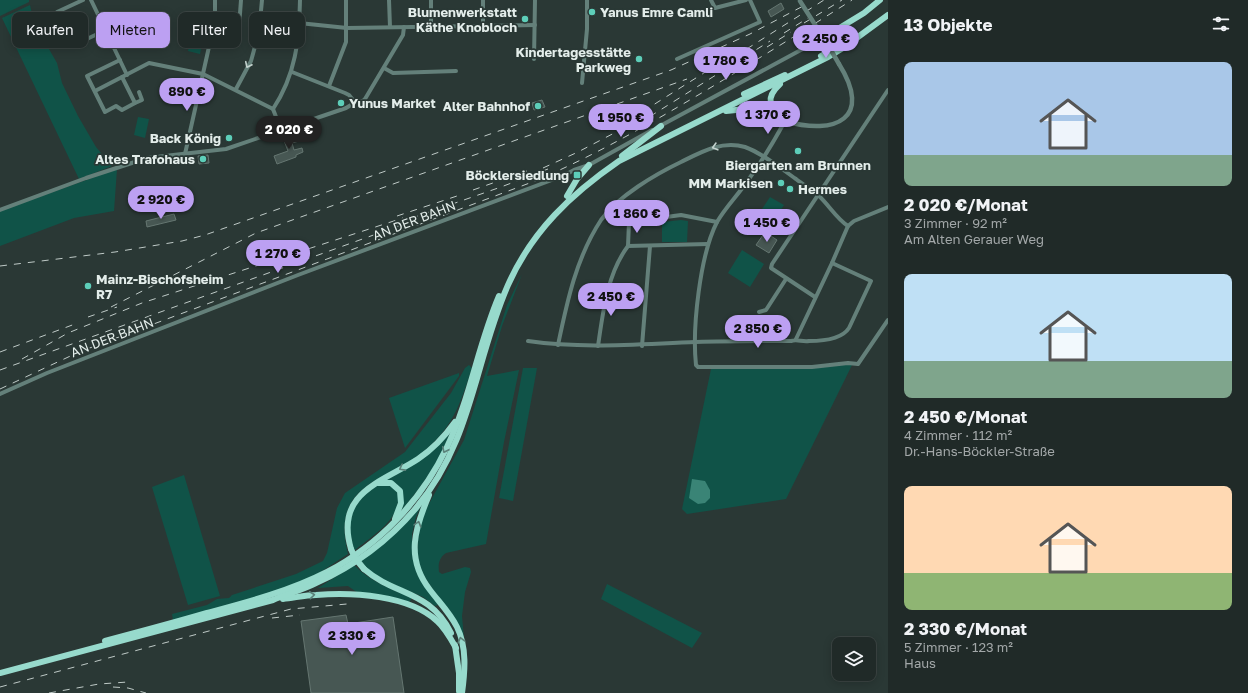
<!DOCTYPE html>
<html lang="de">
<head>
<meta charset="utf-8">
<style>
  :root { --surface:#202a28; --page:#283230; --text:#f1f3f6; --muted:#a2a7a8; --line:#3d4645; --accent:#bca0f2 }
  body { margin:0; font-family:"Golos Text",sans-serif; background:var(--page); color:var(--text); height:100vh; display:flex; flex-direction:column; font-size:15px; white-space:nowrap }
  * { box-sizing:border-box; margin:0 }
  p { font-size:13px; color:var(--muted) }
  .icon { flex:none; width:22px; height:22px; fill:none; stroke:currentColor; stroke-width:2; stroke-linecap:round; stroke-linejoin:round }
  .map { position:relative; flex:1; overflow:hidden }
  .details { display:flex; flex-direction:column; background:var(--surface); width:360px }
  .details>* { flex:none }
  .top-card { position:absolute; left:12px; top:12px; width:380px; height:36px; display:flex; gap:8px }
  .buttons { position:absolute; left:832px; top:637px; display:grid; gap:8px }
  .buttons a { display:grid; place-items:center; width:44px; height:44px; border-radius:8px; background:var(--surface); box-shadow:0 2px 10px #0003,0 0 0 1px var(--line); font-size:20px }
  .price { position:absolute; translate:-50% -34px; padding:0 9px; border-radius:14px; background:var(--accent); color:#111; font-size:13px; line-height:26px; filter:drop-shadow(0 1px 2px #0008) }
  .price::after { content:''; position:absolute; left:50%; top:24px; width:12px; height:9px; margin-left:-6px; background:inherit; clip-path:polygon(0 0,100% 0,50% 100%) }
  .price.selected { background:#222; color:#fff }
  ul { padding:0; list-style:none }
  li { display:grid; align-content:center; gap:8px; height:212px; padding:0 16px }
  li span { display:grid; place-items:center; height:124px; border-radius:8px; color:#555 }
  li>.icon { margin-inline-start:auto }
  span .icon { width:72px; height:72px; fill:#fffc; stroke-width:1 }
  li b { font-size:17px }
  h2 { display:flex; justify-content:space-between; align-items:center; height:48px; padding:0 16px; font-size:17px }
  .chip { padding:0 14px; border-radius:8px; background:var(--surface); box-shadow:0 2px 10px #0003,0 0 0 1px var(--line); font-size:14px; line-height:36px }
  .chip.selected { background:var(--accent); color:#111 }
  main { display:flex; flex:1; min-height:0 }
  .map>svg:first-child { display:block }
  .green { fill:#105348 }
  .water { fill:#3a8476 }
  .building { fill:#475753; stroke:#657671 }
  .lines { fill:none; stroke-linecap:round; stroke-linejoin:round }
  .minor { stroke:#64807a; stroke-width:4 }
  .tertiary { stroke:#64807a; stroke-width:4.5 }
  .trunk { stroke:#97dacc; stroke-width:6 }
  .rail { stroke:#bfcac7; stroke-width:1; stroke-dasharray:7 7; stroke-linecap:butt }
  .tertiary-bridge { stroke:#64807a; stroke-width:4.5 }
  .trunk-bridge { stroke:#97dacc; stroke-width:6 }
  .oneway { stroke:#c3d2ce }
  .oneway2 { stroke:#5b8179 }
  .poi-dot { fill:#5dceb9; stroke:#2a3835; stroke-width:1.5 }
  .labels { text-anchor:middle; stroke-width:3.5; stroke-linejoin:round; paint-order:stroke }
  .poi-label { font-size:13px; font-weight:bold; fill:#e3edea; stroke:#2a3835; text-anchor:end }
  .street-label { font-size:13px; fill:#e3edea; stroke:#2a3835 }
</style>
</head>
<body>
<main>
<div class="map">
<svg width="888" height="693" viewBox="0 0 888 693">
  <rect width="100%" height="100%" fill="#2a3835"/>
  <g class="green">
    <polygon points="0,0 29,0 29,2 0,16"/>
    <polygon points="30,5 34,23 57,63 62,83 78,116 96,147 112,166 79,179 2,18"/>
    <polygon points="191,36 203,39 200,54 188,51"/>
    <polygon points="138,117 149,119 145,138 134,135"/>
    <polygon points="117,169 114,211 74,218 0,246 0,211"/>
    <polygon points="770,197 784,205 770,227 756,218"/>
    <polygon points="681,220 688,221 687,242 662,242 662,222"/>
    <polygon points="742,250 764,264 750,287 728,273"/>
    <path d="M522,274L502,326L487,376L519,370L504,442L486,544L446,553C439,558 438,564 439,572L442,574L465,567L470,568L471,572L465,592L462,616L464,638L419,568L417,556L419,522L464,440L507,305Z"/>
    <polygon points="848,364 852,365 786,499 687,514 682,509 711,369"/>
    <path d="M469,365L472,368C463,396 455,422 433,443C394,483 329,477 348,554C338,560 329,567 319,573C278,595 219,607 173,620L172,614L207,605L217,599L229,598L232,595L296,574L323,561L327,553L337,508L345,493L405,452L451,393L465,368Z"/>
    <polygon points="523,368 537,368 513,501 499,498"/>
    <polygon points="459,373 459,376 405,448 389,398"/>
    <path d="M450,433C439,463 420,489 399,513L401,490L393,482L383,480Z"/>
    <polygon points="184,475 220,596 188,605 152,487"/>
    <path d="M377,485H389L397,491C405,517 372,536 355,550L353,548L349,527L353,510L366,491Z"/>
    <polygon points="425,498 416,517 412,534 412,552 438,605 435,606 423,597 383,580 367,569 361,561"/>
    <path d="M354,565C370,581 390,589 411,597V600L409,602L358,593L348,586L318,588Z"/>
    <polygon points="607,584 702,633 692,648 601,599"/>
  </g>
  <polygon class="water" points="692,479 705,481 710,490 710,498 705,503 698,504 689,498"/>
  <g class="building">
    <polygon points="781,3 784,9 771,17 768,11"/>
    <polygon points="542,100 545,107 534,110 532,103"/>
    <polygon points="297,133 299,141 292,143 294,150 302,148 303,152 296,155 296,157 277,164 274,156 288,151 283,138"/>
    <polygon points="208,155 209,163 199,164 198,156"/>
    <polygon points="174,214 176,220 147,227 146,221"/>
    <polygon points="765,232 777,240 769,253 756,245"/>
    <polygon points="346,615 348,624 393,617 404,693 311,693 301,621"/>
  </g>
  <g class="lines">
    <g class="minor">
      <polyline points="91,0 127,75"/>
      <polyline points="389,0 390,27"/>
      <polyline points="431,0 431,27"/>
      <polyline points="483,0 483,25"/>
      <polyline points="711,0 715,8 746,0"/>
      <polyline points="57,12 83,0"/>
      <polyline points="215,20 239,27 241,0"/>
      <polyline points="299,23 347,28 535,25"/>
      <polyline points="74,45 106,30"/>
      <polyline points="534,59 535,0"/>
      <polyline points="677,59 760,22 750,0"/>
      <polyline points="120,60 87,76 105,112 116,106 122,110 135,103 122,77"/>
      <polyline points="384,68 393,73 456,71"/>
      <polyline points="292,72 345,93 349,95 353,100"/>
      <polyline points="582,83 587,29 587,0"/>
      <polyline points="329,86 346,42 346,0"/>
      <polyline points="236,89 251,61 259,32 262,0"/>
      <polyline points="95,91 149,63 203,74 273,109 281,130"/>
      <polyline points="353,100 362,102 365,99 403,35 404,27"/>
      <polyline points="135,103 142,100 139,92"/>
      <path d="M273,109C296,74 299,41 300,0"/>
      <path d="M785,121C773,143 761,163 746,183C737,196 725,208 717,222C700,255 692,328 696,365L698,367H812L848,363L858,364L888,320"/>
      <polyline points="660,126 823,38"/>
      <polyline points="185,154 215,20 215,0"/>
      <polyline points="610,209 624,221 629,222 681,215 717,222"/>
      <polyline points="0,210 86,178 147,158 226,149 346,108 351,105 353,100"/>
      <polyline points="848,226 854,221 888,207"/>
      <polyline points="628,246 708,244"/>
      <polyline points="628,246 629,222"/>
      <polyline points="815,297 771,268 772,264 888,90"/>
      <polyline points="759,312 766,310 786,279"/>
      <polyline points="796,339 832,263 848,226"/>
      <path d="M528,341C585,349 638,344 696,342C727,341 759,341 791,341C797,339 802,342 809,341C822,341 842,339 849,328L871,281L832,263"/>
      <path d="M558,345C567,302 576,258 601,220C618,196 656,174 681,162C701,152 722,140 745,147C764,154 780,168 796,179C803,185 812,189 818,195C829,205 836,218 848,226"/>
      <path d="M598,346C603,312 607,274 628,246"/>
      <polyline points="642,346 650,246"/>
      <polyline points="0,394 47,373 298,275 565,175 574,170 589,165 652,130"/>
    </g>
    <g class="tertiary">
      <polyline points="819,31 828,45"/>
      <path d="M785,121C836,136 873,118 839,64"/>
    </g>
    <g class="trunk">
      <polyline points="823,38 864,13 880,0"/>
      <polyline points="821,56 853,37"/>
      <path d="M780,84C764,99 770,107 784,120"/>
      <polyline points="744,94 785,75"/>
      <polyline points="726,111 746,109 785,121"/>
      <polyline points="622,156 661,126"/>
      <polyline points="567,196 577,179 589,165"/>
      <polyline points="378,483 391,483 400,491 401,503 395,519"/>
      <path d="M429,495C415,528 405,558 430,590C439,602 450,613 457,627C467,647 465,671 462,693"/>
      <path d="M351,549C334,492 383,482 418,459C433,449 445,436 455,422"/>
      <path d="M364,569C395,596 430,590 451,633"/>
      <path d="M283,599C294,598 305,595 316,595C352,592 409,595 437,621C445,628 451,639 456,648"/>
      <path d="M105,641C139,632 173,623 207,613C248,602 290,591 327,572C379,545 422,500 447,447C470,399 478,345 499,296"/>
      <polyline points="455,645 459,673 459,691"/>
      <path d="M0,673L273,600C287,594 302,590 316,583C354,566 389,540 416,508C473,440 474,362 508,285C532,231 571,194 619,161L828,57L843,48L888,15"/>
    </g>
    <g class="rail">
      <polyline points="804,23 842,0"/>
      <polyline points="784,33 808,18"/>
      <polyline points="767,47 791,32"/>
      <polyline points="723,64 824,0"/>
      <polyline points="631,119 726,59"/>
      <polyline points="638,124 770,41"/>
      <polyline points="543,168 578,152 641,119"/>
      <polyline points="473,190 527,171"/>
      <polyline points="397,216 460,195"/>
      <polyline points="398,223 501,187 548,169"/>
      <polyline points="0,266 115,252 182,241 205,235 671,70 750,34 807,4"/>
      <polyline points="111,307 256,233 687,79"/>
      <polyline points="88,317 117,307"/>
      <polyline points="0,352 75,324"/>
      <polyline points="22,359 68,333 142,303 403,218"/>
      <polyline points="0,370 404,224"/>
      <path d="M0,389L79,352L535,181C596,155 653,122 710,88C758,59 805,30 852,0"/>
      <polyline points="272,618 300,615"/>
      <polyline points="0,687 291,609 347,604"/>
      <polyline points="113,687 128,688 146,693"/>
      <polyline points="49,693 99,684 128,682"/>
    </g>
    <g class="tertiary-bridge">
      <polyline points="800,1 819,31"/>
      <polyline points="828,45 839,64"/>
    </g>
    <polyline class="trunk-bridge" points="351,549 355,558 364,569"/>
  </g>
  <defs><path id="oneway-chevron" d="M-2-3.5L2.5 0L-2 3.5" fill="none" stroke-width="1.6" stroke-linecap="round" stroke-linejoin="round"/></defs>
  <g class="oneway">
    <use href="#oneway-chevron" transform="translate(248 65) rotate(116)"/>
    <use href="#oneway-chevron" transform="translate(715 147) rotate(164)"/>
  </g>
  <g class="oneway2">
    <use href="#oneway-chevron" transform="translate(445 450) rotate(116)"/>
    <use href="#oneway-chevron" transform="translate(402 468) rotate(152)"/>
    <use href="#oneway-chevron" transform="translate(418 524) rotate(-74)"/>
    <use href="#oneway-chevron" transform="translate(312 595) rotate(-6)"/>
    <use href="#oneway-chevron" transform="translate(461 640) rotate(-105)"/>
  </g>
  <g class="poi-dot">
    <circle cx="592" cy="12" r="4"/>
    <circle cx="525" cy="19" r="4"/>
    <circle cx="639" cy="59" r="4"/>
    <circle cx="341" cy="103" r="4"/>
    <circle cx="538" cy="106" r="4"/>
    <circle cx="229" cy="138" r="4"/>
    <circle cx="798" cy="151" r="4"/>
    <circle cx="203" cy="159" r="4"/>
    <rect x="573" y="171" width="8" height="8" rx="2"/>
    <circle cx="781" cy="183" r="4"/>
    <circle cx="790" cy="189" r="4"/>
    <circle cx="88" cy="286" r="4"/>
  </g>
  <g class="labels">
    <g class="poi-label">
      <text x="517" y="17">Blumenwerkstatt<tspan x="517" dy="15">Käthe Knobloch</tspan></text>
      <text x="600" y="17" text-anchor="start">Yanus Emre Camli</text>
      <text x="631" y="57">Kindertagesstätte<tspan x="631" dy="15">Parkweg</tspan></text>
      <text x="349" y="108" text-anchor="start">Yunus Market</text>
      <text x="530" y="111">Alter Bahnhof</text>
      <text x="221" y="143">Back König</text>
      <text x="195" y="164">Altes Trafohaus</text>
      <text x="798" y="170" text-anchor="middle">Biergarten am Brunnen</text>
      <text x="569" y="180">Böcklersiedlung</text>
      <text x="773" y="188">MM Markisen</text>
      <text x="798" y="194" text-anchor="start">Hermes</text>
      <text x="96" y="284" text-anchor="start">Mainz-Bischofsheim<tspan x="96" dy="15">R7</tspan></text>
    </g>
    <g class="street-label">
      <text transform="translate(414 220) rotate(-21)" y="5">AN DER BAHN</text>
      <text transform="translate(112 337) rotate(-21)" y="5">AN DER BAHN</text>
    </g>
  </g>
</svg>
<div class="buttons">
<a><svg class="icon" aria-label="layers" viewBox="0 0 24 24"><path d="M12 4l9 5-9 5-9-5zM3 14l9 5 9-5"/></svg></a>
</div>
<b class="price" style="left:826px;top:59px">2 450 €</b>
<b class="price" style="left:726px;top:81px">1 780 €</b>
<b class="price" style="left:187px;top:112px">890 €</b>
<b class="price" style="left:768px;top:135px">1 370 €</b>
<b class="price" style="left:621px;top:138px">1 950 €</b>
<b class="price selected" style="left:289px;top:150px">2 020 €</b>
<b class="price" style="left:161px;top:220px">2 920 €</b>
<b class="price" style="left:637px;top:234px">1 860 €</b>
<b class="price" style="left:767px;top:243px">1 450 €</b>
<b class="price" style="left:278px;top:274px">1 270 €</b>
<b class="price" style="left:611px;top:317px">2 450 €</b>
<b class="price" style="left:758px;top:349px">2 850 €</b>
<b class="price" style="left:352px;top:656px">2 330 €</b>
<div class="top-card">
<a class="chip">Kaufen</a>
<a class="chip selected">Mieten</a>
<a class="chip">Filter</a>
<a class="chip">Neu</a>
</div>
</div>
<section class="details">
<h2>13 Objekte<svg class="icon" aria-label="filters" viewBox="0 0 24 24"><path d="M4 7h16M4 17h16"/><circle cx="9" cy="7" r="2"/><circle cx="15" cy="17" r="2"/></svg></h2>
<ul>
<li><span style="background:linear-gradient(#a9c7e8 75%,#7fa58c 0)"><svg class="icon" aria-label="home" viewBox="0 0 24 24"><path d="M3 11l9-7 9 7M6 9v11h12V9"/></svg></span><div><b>2 020 €/Monat</b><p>3 Zimmer · 92 m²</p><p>Am Alten Gerauer Weg</p></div></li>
<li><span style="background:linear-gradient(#bfe0f5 70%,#7fa58c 0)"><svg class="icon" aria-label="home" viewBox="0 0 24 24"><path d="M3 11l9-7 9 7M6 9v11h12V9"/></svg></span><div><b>2 450 €/Monat</b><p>4 Zimmer · 112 m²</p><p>Dr.-Hans-Böckler-Straße</p></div></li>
<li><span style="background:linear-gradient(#ffd9b3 70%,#8fb573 0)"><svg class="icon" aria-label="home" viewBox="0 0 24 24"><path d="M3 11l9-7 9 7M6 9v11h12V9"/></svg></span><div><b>2 330 €/Monat</b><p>5 Zimmer · 123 m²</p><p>Haus</p></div></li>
</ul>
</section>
</main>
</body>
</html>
